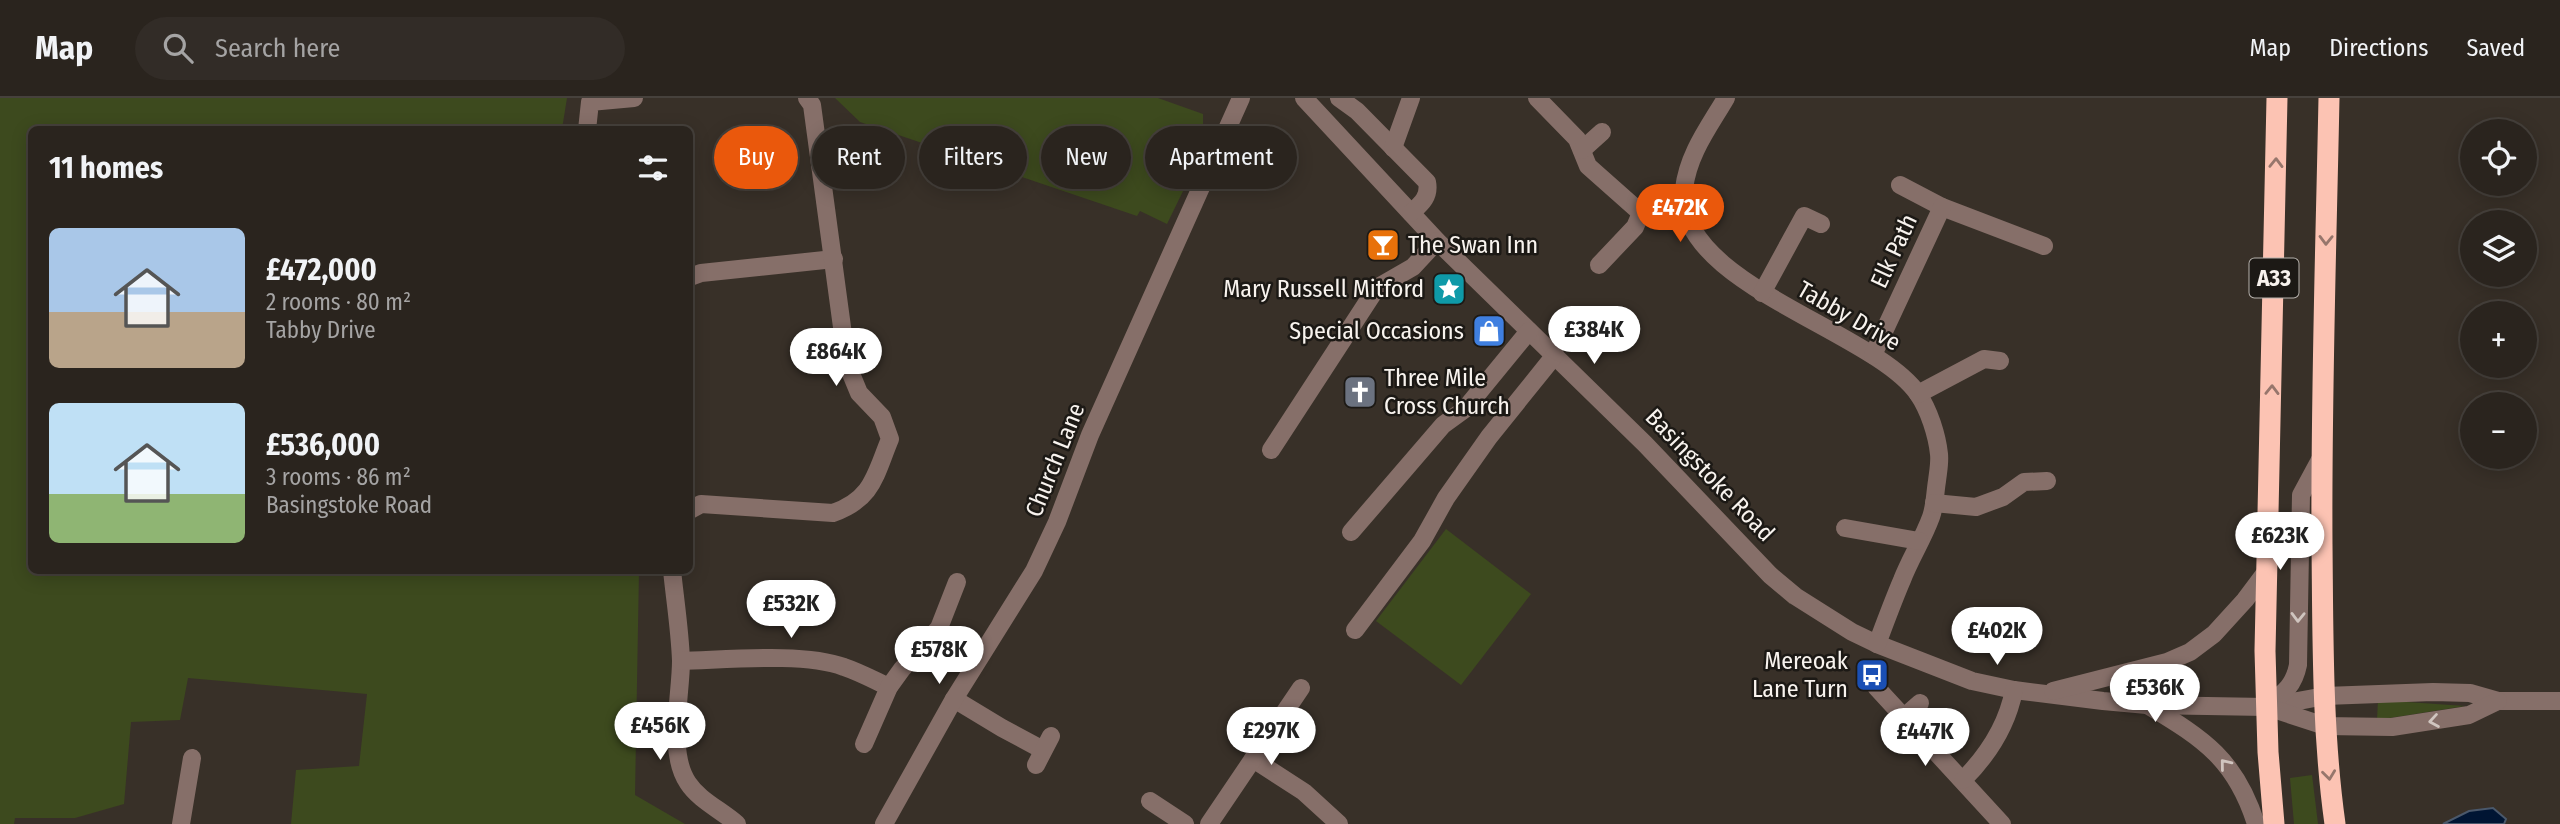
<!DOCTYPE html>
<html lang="en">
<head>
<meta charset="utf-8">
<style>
  :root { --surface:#2a241e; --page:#322c27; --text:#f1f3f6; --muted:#a5a4a4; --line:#46413c; --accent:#ea580c }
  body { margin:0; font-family:"Fira Sans Condensed",sans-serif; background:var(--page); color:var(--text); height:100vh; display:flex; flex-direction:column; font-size:26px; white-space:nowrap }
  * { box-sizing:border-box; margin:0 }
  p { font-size:23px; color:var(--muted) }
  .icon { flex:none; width:38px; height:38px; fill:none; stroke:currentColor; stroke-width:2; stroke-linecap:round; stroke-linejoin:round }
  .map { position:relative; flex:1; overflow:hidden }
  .sheet { position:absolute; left:28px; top:28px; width:665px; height:448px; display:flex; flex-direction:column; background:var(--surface); border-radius:10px; box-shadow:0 4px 18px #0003,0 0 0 2px var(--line) }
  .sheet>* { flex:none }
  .banner { position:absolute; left:714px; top:28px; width:665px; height:63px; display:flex; gap:14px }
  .tools { position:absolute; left:2460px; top:21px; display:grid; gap:14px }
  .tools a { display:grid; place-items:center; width:77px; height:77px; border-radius:50%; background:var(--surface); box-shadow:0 4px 18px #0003,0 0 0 2px var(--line); font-size:35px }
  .price { position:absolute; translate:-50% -60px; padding:0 16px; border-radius:24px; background:#fff; color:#222; font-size:23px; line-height:46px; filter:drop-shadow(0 2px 4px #0008) }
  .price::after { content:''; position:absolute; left:50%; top:42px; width:21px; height:16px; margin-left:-10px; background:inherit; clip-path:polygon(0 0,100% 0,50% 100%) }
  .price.current { background:var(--accent); color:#fff }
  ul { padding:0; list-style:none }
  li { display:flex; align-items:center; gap:21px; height:175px; padding:0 21px }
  li span { display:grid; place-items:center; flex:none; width:196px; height:140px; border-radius:10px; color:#555 }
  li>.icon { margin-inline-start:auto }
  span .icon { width:84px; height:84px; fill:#fffc; stroke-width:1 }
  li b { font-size:30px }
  h2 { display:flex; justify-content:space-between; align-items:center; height:84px; padding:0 21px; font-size:30px }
  .pill { padding:0 24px; border-radius:32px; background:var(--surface); box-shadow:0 4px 18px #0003,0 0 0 2px var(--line); font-size:24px; line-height:63px }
  .pill.current { background:var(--accent); color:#fff }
  header { display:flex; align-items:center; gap:42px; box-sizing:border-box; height:98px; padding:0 35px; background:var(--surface); border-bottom:2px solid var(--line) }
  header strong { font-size:33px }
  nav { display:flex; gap:38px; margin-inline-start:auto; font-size:24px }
  .search { width:490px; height:63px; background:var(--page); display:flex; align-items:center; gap:18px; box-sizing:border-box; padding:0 24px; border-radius:38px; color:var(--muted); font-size:26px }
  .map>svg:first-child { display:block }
  .green { fill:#3d4a1e }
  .water { fill:#001533; stroke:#4a586b; stroke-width:2 }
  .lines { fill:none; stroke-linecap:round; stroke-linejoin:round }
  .minor { stroke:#866f69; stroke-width:18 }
  .highway { stroke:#fcc3b3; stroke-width:21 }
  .oneway { stroke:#97766c }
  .oneway2 { stroke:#d0c5bf }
  .labels { text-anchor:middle; stroke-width:5; stroke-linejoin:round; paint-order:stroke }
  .shield { fill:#1c1915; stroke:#b6b2ad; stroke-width:2 }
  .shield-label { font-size:23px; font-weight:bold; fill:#f8f3ee }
  .poi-label { font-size:24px; fill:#f8f3ee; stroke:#1c1915; text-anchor:end }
  .street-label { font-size:24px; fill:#f8f3ee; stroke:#1c1915 }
</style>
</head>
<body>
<header>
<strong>Map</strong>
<div class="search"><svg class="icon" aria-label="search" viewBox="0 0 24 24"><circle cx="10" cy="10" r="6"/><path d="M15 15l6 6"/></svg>Search here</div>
<nav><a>Map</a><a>Directions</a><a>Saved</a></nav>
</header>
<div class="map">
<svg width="2560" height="726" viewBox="0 0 2560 726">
  <rect width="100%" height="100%" fill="#383028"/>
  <g class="green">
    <polygon points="0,0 567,0 562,31 32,32 32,472 639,473 635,697 685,726 291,726 296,672 359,668 367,596 188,580 180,622 131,624 124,706 75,720 15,720 14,726 0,726"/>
    <polygon points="835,0 1158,0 1203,16 1203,52 1167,126 1140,113 1137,118 860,24"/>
    <polygon points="1446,431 1531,496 1461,587 1376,523"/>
    <polygon points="2378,602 2465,608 2377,622"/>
    <polygon points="2312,677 2318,726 2294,726 2290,680"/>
  </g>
  <polygon class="water" points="2493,710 2506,721 2504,726 2443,726 2469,713"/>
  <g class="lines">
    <g class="minor">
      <polyline points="1304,0 1437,143 1645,346 1770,477 1795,498 1852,534 1877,546 1972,583 2014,592 2103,603 2147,607 2266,609 2325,598 2433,594 2470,595 2498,603 2560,603"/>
      <path d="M1339,0L1357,13L1427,84C1430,99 1421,106 1411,115"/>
      <polyline points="1537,0 1577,41 1588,68 1641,115 1660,117 1685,111"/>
      <path d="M1726,0C1709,29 1688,56 1684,91C1673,185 1874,232 1918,296C1929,312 1937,337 1939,356C1940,365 1938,374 1937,383C1935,395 1935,408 1931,419C1923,441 1910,461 1902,482C1893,503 1885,525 1877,546"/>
      <polyline points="587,32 590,4 634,0"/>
      <polyline points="1393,50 1411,0"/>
      <polyline points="1582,52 1602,34"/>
      <polyline points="1900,87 1942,109 2044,148"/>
      <polyline points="1599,167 1635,129 1641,115"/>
      <polyline points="690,179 701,175 834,161"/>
      <polyline points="1762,195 1804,118 1821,126"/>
      <polyline points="1873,257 1942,109"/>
      <polyline points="1918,296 1984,261 2000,263"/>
      <polyline points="1271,352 1372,197 1380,188 1413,169 1437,143"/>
      <polyline points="1934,405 1976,409 2003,399 2024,384 2047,383"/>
      <path d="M690,412L701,406L833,415C873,401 875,377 890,341L882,319L859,295L847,266L812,7L807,0"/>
      <polyline points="1845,430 1919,443"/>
      <polyline points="1351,434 1443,327 1465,311 1529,233"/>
      <path d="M672,472C675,502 680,533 681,563C681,598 667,654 688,685C699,702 721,712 737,726"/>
      <polyline points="1355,532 1422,443 1446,400 1489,339 1555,257"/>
      <path d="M681,563C725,562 804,554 844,569C859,574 874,582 889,589"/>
      <polyline points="1876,589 2002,726"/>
      <polyline points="2053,593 2167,564 2190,554 2214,536 2245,502 2266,474"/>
      <polyline points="954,601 1002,630 1043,652"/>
      <path d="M2269,606C2285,594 2294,587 2298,567L2301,397L2322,358"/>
      <path d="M2149,608C2204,641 2236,662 2256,726"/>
      <polyline points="2267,609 2325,628 2392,629 2469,617 2498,603"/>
      <polyline points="1904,619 1920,605"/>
      <polyline points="864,646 889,589 902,571 939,530 957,484"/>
      <polyline points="1253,661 1304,694 1339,726"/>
      <polyline points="1036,667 1051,638"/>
      <path d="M1963,682C1988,657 2007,628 2014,592"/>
      <polyline points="1150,703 1185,726"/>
      <polyline points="181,726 192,660"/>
      <polyline points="884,726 954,601 1034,473 1057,424 1090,337 1241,0"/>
      <polyline points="1209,726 1301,590"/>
    </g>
    <g class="highway">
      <path d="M2329,0C2326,149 2321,297 2322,446C2323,539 2322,633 2335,726"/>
      <polyline points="2274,726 2268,654 2265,553 2277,0"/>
    </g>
  </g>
  <defs><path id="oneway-chevron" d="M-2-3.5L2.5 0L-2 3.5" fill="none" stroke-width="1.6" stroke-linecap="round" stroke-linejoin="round" transform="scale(1.75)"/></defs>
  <g class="oneway">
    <use href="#oneway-chevron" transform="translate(2276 65) rotate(-89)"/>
    <use href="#oneway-chevron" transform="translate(2326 142) rotate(91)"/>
    <use href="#oneway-chevron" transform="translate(2272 292) rotate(-89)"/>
    <use href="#oneway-chevron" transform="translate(2329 677) rotate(83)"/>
  </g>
  <g class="oneway2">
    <use href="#oneway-chevron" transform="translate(2298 519) rotate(91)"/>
    <use href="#oneway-chevron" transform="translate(2434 623) rotate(171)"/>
    <use href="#oneway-chevron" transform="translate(2225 666) rotate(-129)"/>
  </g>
  <defs>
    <symbol id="bar-square" viewBox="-11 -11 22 22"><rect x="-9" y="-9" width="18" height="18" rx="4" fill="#e8710a" stroke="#1c1915"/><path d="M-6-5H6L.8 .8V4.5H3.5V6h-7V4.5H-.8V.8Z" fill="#fff"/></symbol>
    <symbol id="sight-square" viewBox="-11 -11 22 22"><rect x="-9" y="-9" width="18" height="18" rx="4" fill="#0f9aa8" stroke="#1c1915"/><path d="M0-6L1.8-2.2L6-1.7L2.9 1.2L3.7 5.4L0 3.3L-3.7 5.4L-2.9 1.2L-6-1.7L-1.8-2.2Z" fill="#fff"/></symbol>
    <symbol id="shop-square" viewBox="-11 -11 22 22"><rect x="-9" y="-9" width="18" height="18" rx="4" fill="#3f7fe0" stroke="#1c1915"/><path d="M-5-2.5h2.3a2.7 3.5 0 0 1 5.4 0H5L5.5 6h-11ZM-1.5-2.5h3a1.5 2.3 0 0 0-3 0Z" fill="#fff"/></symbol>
    <symbol id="church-square" viewBox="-11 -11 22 22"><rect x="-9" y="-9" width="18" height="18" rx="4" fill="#6b7280" stroke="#1c1915"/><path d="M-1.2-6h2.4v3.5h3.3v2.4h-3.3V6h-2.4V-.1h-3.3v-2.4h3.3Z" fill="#fff"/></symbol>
    <symbol id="bus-square" viewBox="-11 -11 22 22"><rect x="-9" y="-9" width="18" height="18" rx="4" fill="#1a4fb4" stroke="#1c1915"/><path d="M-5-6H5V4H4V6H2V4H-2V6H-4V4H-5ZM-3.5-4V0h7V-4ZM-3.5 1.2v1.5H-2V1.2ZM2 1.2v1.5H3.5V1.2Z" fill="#fff"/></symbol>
  </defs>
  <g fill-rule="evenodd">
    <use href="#bar-square" x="1364" y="128" width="38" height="38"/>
    <use href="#sight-square" x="1430" y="172" width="38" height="38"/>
    <use href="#shop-square" x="1470" y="214" width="38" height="38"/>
    <use href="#church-square" x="1341" y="275" width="38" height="38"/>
    <use href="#bus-square" x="1853" y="558" width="38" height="38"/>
  </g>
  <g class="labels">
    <rect class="shield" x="2249.5" y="160.5" width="49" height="39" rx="5"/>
    <g class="shield-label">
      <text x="2274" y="188">A33</text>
    </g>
    <g class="poi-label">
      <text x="1408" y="155" text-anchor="start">The Swan Inn</text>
      <text x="1424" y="199">Mary Russell Mitford</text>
      <text x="1464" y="241">Special Occasions</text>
      <text x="1384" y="288" text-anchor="start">Three Mile<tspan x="1384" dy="28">Cross Church</tspan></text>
      <text x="1848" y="571">Mereoak<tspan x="1848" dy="28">Lane Turn</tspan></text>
    </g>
    <g class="street-label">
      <text transform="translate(1894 153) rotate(-65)" y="8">Elk Path</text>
      <text transform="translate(1849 218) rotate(30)" y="8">Tabby Drive</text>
      <text transform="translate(1055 362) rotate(-68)" y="8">Church Lane</text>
      <text transform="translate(1710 377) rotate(46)" y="8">Basingstoke Road</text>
    </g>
  </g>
</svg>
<div class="tools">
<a><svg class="icon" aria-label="locate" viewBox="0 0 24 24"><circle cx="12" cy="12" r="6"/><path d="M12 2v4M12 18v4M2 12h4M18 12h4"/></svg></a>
<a><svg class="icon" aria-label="layers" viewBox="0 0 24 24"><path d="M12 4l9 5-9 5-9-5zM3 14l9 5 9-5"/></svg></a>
<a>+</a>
<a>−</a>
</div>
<b class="price current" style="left:1680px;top:146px">£472K</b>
<b class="price" style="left:1594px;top:268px">£384K</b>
<b class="price" style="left:836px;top:290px">£864K</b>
<b class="price" style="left:2280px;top:474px">£623K</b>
<b class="price" style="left:791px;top:542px">£532K</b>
<b class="price" style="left:1997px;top:569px">£402K</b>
<b class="price" style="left:939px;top:588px">£578K</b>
<b class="price" style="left:2155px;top:626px">£536K</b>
<b class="price" style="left:660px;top:664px">£456K</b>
<b class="price" style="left:1271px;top:669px">£297K</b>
<b class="price" style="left:1925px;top:670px">£447K</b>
<div class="banner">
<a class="pill current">Buy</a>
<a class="pill">Rent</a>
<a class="pill">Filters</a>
<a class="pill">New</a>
<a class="pill">Apartment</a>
</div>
<section class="sheet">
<h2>11 homes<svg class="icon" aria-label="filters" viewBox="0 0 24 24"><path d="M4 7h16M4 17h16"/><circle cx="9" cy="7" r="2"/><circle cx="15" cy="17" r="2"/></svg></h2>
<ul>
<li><span style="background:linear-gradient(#a9c7e8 60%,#b9a48a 0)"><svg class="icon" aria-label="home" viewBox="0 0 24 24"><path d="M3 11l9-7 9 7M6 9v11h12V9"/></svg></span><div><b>£472,000</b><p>2 rooms · 80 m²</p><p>Tabby Drive</p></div></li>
<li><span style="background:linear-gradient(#bfe0f5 65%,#8fb573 0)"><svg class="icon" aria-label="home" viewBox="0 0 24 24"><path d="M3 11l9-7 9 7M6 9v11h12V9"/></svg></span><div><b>£536,000</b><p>3 rooms · 86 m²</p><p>Basingstoke Road</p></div></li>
</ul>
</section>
</div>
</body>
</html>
